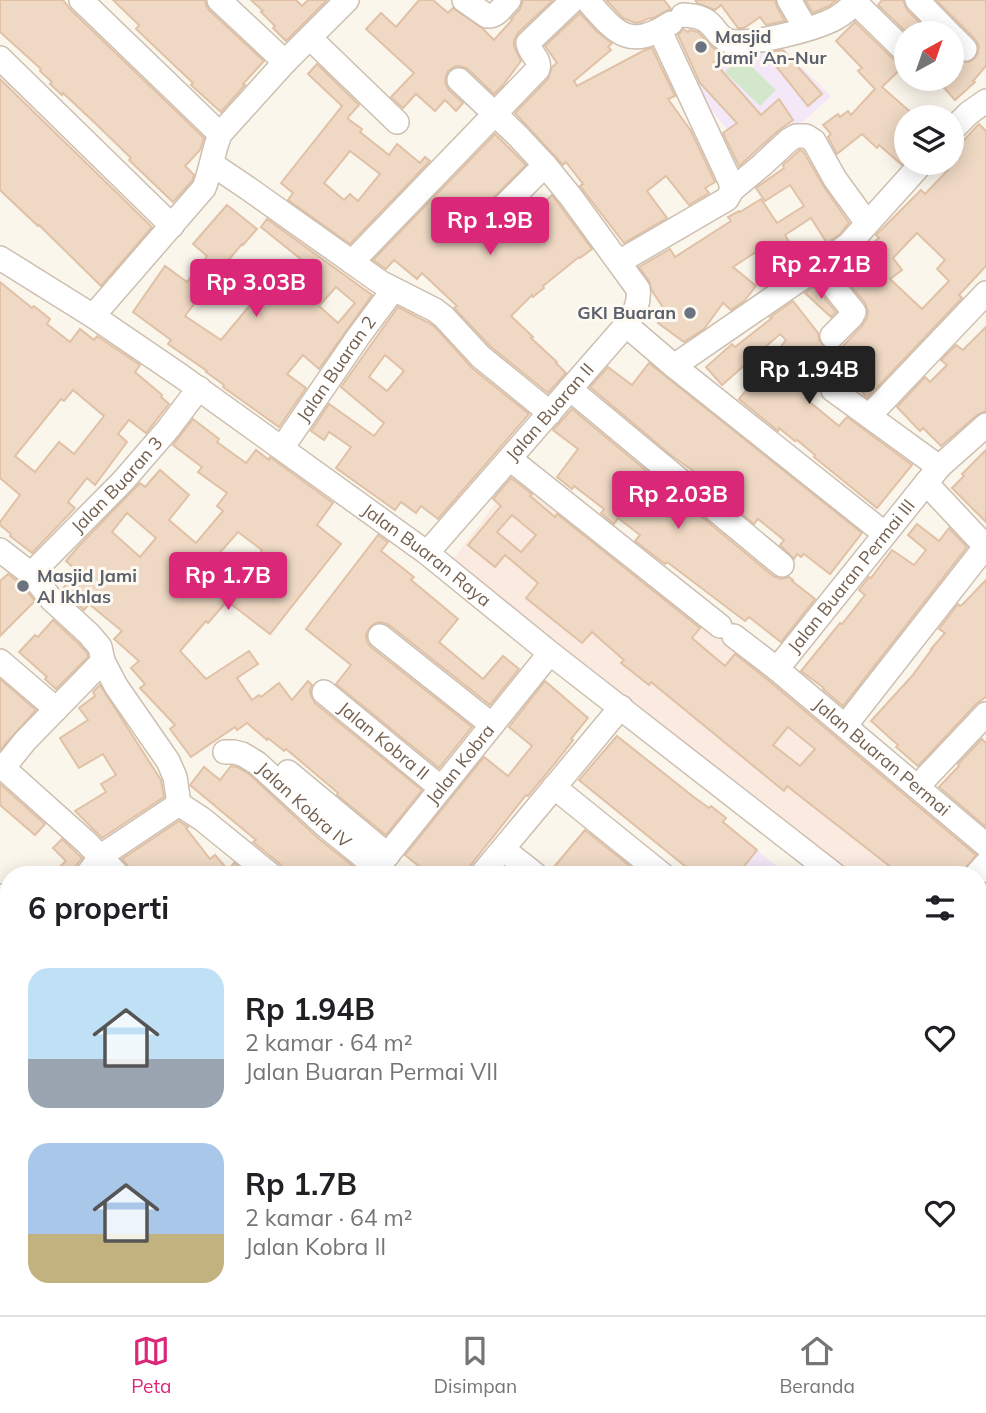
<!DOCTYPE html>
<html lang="id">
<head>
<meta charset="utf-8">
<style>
  :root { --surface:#fff; --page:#f6f6f6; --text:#202124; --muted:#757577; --line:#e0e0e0; --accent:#db2777 }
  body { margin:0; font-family:Mulish,sans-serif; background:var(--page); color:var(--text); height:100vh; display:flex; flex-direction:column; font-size:26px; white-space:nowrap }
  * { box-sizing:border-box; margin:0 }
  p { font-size:23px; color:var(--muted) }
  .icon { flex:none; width:38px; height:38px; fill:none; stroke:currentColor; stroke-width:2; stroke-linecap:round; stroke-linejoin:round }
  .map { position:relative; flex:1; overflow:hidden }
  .panel { position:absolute; left:0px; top:866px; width:987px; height:450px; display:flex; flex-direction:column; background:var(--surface); border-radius:28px 28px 0 0; box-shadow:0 4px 18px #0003 }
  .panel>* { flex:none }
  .needle { width:46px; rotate:40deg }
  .fabs { position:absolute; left:894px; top:21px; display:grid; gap:14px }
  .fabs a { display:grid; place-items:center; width:70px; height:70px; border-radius:50%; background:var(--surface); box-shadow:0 4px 18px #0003; font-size:35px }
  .price { position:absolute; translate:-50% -60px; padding:0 16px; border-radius:7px; background:var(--accent); color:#fff; font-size:23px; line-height:46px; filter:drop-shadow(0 2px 4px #0008) }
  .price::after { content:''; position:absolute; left:50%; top:42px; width:21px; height:16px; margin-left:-10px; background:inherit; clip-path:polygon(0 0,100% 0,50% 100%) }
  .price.active { background:#222; color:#fff }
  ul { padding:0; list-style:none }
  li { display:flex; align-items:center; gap:21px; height:175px; padding:0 28px }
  li span { display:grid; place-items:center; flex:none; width:196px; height:140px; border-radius:21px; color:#555 }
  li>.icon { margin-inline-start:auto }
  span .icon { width:84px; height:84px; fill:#fffc; stroke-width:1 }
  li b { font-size:30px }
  h2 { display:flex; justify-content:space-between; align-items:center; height:84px; padding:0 28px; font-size:30px }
  .dock { display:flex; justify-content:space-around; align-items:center; height:98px; border-top:2px solid var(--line); background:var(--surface); font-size:19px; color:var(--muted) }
  .dock a { display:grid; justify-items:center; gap:4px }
  .dock .active { color:var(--accent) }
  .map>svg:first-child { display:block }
  .commercial { fill:#faeae0 }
  .education { fill:#f3e7f8 }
  .green { fill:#d3e8ca }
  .building { fill:#efd9c4; stroke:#e0c1a6; stroke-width:2; fill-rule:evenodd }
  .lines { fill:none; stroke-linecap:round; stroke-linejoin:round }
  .minor-casing { stroke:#cdbfb1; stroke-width:26 }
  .major-casing { stroke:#d8d2ce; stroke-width:32 }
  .minor { stroke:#fff; stroke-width:23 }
  .major { stroke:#f4dfa9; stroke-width:28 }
  .worship-dot { fill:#6b7280; stroke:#fefaf1; stroke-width:2.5 }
  .labels { text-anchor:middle; stroke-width:6; stroke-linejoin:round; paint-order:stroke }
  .worship-label { font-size:18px; font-weight:bold; fill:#5b616d; stroke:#fefaf1; text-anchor:start }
  .street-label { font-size:18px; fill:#75604f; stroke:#fefaf1 }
</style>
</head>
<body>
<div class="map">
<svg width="986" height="1315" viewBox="0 0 986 1315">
  <rect width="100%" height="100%" fill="#fbf6eb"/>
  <polygon class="commercial" points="518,473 785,678 979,861 967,875 849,875 711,779 452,561"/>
  <g class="education">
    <polygon points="778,43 831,96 756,165 691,85 735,48"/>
    <polygon points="757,850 779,868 774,875 737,875"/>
    <polygon points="0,957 9,965 9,1029 0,1039"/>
    <polygon points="385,1307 464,1307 473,1315 379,1315"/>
  </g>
  <polygon class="green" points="741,56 776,90 760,106 725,72"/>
  <g class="building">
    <polygon points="0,0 63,0 71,10 204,138 200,150 185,166 194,175 192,181 173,202 129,160 131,158 95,123 63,93 62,95 50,84 52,82 40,71 41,69 0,32"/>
    <polygon points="113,0 205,0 206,5 209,10 264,61 243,84 245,85 221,112 191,85 193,83 136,29 139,25"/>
    <polygon points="251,0 296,0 302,6 308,0 327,0 286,41 273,28 275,26 261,12 263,11"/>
    <polygon points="419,0 433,0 448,13 453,8 482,28 494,40 512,20 511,19 520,9 523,0 553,0 518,33 514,40 514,46 521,61 503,85 494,94 468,69 463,67 456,66 448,71 446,76 445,83 449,90 463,103 456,111 445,100 435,111 416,94 403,108 391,97 414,73 366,29 381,13 396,27"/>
    <polygon points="606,0 664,0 671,9 651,19 649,18 641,22 635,23 623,18"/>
    <polygon points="695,0 775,0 777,7 785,21 766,25 760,17 744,28 738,28 721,5 715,10 697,3"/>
    <polygon points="805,0 837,0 829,6 813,13"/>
    <polygon points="882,0 903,0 907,10 930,33 907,33 878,5"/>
    <polygon points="936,0 986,0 986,66 973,81 975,82 955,100 936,79 952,79 952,56 961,62 969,62 975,58 978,53 979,46 975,39"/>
    <polygon points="580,13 597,32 612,43 608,47 611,50 574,81 577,86 645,50 652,48 675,96 668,99 691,131 715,182 705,188 709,193 689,205 666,176 647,191 667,218 624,243 580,186 583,184 566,162 563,165 515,113 548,79 552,67 557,63 545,46"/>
    <polygon points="855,22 894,60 900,63 906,64 882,87 916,117 906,117 906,159 902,165 879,145 877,148 862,134 837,154 828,137 831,134 823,125 838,114 840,117 848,111 851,115 875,89 858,71 862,68 836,41"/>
    <polygon points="683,29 688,32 690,30 698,32 713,48 725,54 714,62 761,115 779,99 793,120 779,130 739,166 723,133 737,123 700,83 678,35"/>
    <polygon points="783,50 822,94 808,106 768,56 772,52"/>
    <path d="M317,64L359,105L349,116L348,119L362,129L360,132L389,155L397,144L420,163L425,157L430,161L350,244L288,200L293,193L281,183L342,106L308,74ZM350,151L380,174L358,201L350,194L344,200L324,183Z"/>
    <polygon points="0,79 152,227 101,286 39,225 38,226 0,190"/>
    <path d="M979,124L986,131V266L959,295L962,298L867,398L853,381L830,360L862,326L867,318L868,311L865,303L838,270L879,238L876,235L921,190L925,194L949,169L942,163H952V153ZM917,233L945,260L937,269L949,281L922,309L890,279L902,270L893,258Z"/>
    <polygon points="495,134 526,165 492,199 487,209 492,217 500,222 514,235 540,210 538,208 552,195 592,249 580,258 579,257 543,286 544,288 533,297 532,295 511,316 533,337 531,338 557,362 556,363 566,373 548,393 491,347 454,308 457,306 422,273 417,279 394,260 386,269 373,260"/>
    <polygon points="800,150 803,151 824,187 849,223 840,234 827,243 811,218 785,235 801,262 784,274 765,246 733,267 756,286 744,301 731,310 723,303 704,329 684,342 658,323 666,312 652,291 649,281 639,267 670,249 675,257 731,221 728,217 739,211 740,212 761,199 777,223 804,206 790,185 765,201 756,188 784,168 783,165"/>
    <path d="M227,205L257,229L243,245L242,244L220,270L225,274L209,295L204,291L185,316L221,340L262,291L276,303L308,265L261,227L267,219L372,295L319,369L303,355L287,374L306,388L279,427L223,387L224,385L206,372L207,371L168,344L171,340L133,312L165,266L187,282L207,256L193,244ZM336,287L355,303L338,323L319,306Z"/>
    <path d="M0,282L32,308L34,306L50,319L47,324L70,342L80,329L94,340L97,336L140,365L135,372L162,395L161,397L169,404L146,433L129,420L118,434L127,442L95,485L87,478L68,502L75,508L32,553L10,536L11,534L0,525V522L20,495L0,478ZM73,390L104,416L74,454L59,442L35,472L15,456L61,399L64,401Z"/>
    <polygon points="815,286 836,312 831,317 805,293"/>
    <polygon points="793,301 818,333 819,340 825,347 801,376 814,387 805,398 839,426 847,417 912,465 877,508 814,457 815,455 797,440 795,441 779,428 778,431 739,399 786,340 780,334 722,385 706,367 732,344 735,347 772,318 770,317"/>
    <path d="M398,307L427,322L435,327L472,368L529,414L438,519L421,506L416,513L401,502L395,510L336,468L351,447L329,432L324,440L311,431L329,404L374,436L384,423L341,387ZM385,355L404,371L387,391L369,377Z"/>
    <polygon points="986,327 986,411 977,415 941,446 923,428 920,431 897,407 925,377 930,382 947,365 941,360 956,345 963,350"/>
    <polygon points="649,363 862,533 830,574 804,554 801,557 797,554 794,559 780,545 784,540 758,519 754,524 698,477 699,475 672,456 590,387 608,367 632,385"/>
    <polygon points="572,409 773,576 780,579 789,577 793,580 792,581 815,599 781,642 749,617 745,621 667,562 665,564 635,541 640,535 618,518 614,524 601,513 604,509 574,486 572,489 557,477 578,449 553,430"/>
    <path d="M193,419L219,439L217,442L246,463L256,450L269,460L270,457L333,503L317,525L341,544L270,634L227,601L208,623L206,621L180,651L206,679L249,651L258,664L237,678L252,700L259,695L261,697L279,683L292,700L308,681L312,685L310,690L311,696L315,703L422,790L386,835L337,795L338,793L298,759L286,749L284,751L268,738L267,740L247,723L237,730L235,727L191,757L170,729L175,725L140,688L145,684L131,668L139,661L114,639L122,631L89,604L84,610L62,590L77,571L66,561L78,547L140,483L145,487L160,470L189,495L169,520L196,543L223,511L217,506L227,493L198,472L202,467L173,445ZM127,513L156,538L140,557L112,532ZM238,532L262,550L254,563L250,590L243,584L238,590L208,566Z"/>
    <polygon points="986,450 986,522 952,488 964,476 962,474"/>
    <path d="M511,478L532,494L530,496L555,517L557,514L700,628L692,638L725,666L735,654L768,680L976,855L960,875H901L787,786L784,791L651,682L649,685L621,663L624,660L592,632L582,643L526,598L538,583L505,555L495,567L468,545L501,506L493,499ZM512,515L536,535L521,552L497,532ZM788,727L815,749L800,766L773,745Z"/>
    <polygon points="917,524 939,541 949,528 967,547 843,706 823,689 824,688 801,671 828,638 840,623 842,624 865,595 859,590 869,577 871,578 892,550 914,565 926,550 908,535"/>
    <polygon points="378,535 388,542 381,551 414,577 411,580 458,619 439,642 483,679 503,656 519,669 490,705 389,625 381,622 376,623 370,627 366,635 367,642 371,647 472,727 439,768 336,684 351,665 306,629"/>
    <polygon points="8,574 21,584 35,601 0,636 0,581"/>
    <polygon points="986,580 986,697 976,704 918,766 896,747 898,745 871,721 912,676 932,649 931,649 945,633 939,629 958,604 960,606 963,604"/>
    <polygon points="53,620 79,644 87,653 88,657 56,689 45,679 47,677 19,652 35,635 38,637"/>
    <polygon points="0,679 36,710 0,750"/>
    <polygon points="545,681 588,718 571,739 573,740 560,757 528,796 526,795 470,866 467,875 430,875 405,855 484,757 508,776 532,746 509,727"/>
    <polygon points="100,685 161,780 164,797 102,838 75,811 106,792 101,784 116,775 103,754 79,768 60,738 88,720 79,708 95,696 93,692"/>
    <polygon points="617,736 695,798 709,808 711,806 726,818 723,822 757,850 737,875 696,875 579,780"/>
    <polygon points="982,739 986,743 986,827 939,787 959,766 958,764"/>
    <polygon points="231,766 237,767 249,774 319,839 364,875 285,875 284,869 280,864 253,842 256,840 190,785 204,767 220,780"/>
    <polygon points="0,784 45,824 35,835 0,805"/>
    <polygon points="179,821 188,827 186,828 210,859 215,855 228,870 234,863 249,875 133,875 128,866 122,859"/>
    <polygon points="585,830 641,875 550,875 549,873"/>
    <polygon points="62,839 82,858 75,867 73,875 51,875 66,861 53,848"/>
  </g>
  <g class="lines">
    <defs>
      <g id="minor">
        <polyline points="81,0 220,134"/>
        <polyline points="219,0 285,62"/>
        <path d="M464,0L487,16C497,17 503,6 509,0"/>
        <path d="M587,0C616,33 629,51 671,23"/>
        <polyline points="789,0 806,29"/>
        <polyline points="917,0 949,33"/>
        <polyline points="855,2 904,50"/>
        <path d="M683,15C693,16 701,16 709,23C716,29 719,38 729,41C751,46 816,29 836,18C845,13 851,7 857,0"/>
        <polyline points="660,31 730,181 732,190"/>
        <polyline points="952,36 965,49"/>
        <polyline points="310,38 397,122"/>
        <polyline points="0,58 172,226"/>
        <polyline points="952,130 969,113 986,101"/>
        <polyline points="212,164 249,189 380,282 435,310 444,317 481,357 550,413"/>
        <polyline points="502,208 545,165"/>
        <path id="s1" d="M0,258L93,316L181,376L427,553L550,653L835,875"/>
        <path d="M352,262L538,69C541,59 529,53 528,43L573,0"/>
        <polyline points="619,262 727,199 732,190 762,165 789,140 796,136 806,136 814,141 835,179 867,223"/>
        <polyline points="818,267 854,312 852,316 832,336"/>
        <path d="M93,316L204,188C211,170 213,152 220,134L285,62L347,0"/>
        <polyline points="626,325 674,366 875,526"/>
        <polyline points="674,366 818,267 849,244 922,163"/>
        <polyline points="570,389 782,565"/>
        <polyline points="833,390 939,467"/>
        <polyline points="869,416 986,293"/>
        <path id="s2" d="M282,448L358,337L393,290"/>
        <polyline points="510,459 720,626"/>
        <polyline points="926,483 986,547"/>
        <polyline points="0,550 31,574 52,600 89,634 100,647 103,661 116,686 168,761 175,777 179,804"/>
        <path id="s3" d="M427,553L626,325C634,314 640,303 638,289L571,197L545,165L517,135L459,80"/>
        <path id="s4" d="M31,574L123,481L168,429L199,388"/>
        <polyline points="380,636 492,725"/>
        <path id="s5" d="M734,636L777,669L986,845"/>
        <polyline points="0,661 56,709"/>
        <path id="s6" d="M777,669L939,467L986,425"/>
        <path id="s7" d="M324,692L441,788"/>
        <polyline points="845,726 985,547"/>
        <path id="s8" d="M225,752H234L242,754L257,763L328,828L386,875"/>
        <polyline points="0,765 86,842 118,875"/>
        <polyline points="4,767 25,741 103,661"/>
        <polyline points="288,772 388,855"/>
        <polyline points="554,787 663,875"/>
        <polyline points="917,787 986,714"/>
        <polyline points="179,804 202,819 271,875"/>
        <polyline points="503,849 536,875"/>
        <path id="s9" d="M377,868L550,653"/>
        <polyline points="87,875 101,856 179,804"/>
        <polyline points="481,875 621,707"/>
        <polyline points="976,875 986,864"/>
        <polyline points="0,896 9,905"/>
        <polyline points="0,1105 9,1113"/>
        <polyline points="260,1307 269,1315"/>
        <polyline points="36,1315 44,1307"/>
        <polyline points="144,1315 151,1307"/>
        <polyline points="327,1315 333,1307"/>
      </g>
      <g id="major">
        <polyline points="986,993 986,999"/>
        <polyline points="978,1059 986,1051"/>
        <polyline points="978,1082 986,1075"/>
        <polyline points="724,1315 732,1307"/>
      </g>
    </defs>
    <use href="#minor" class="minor-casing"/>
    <use href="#major" class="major-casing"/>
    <use href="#minor" class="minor"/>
    <use href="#major" class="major"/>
  </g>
  <g class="worship-dot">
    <circle cx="701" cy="47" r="7"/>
    <circle cx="690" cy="313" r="7"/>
    <circle cx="23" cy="586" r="7"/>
  </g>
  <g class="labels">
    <g class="worship-label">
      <text x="715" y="43">Masjid<tspan x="715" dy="21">Jami' An-Nur</tspan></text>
      <text x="676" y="319" text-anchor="end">GKI Buaran</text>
      <text x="37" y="582">Masjid Jami<tspan x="37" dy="21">Al Ikhlas</tspan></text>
    </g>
    <g class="street-label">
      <text dy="6" stroke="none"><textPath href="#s2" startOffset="96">Jalan Buaran 2</textPath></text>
      <text dy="6" stroke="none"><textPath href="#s3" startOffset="187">Jalan Buaran II</textPath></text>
      <text dy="6" stroke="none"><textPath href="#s4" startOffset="124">Jalan Buaran 3</textPath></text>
      <text dy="6" stroke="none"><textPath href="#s1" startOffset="520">Jalan Buaran Raya</textPath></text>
      <text dy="6" stroke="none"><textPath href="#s6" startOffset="119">Jalan Buaran Permai III</textPath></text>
      <text dy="6" stroke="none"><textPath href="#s7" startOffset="77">Jalan Kobra II</textPath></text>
      <text dy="6" stroke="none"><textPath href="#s5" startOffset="191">Jalan Buaran Permai</textPath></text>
      <text dy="6" stroke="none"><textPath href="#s9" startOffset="133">Jalan Kobra</textPath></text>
      <text dy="6" stroke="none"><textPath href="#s8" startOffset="98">Jalan Kobra IV</textPath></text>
    </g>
  </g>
</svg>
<div class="fabs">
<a><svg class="needle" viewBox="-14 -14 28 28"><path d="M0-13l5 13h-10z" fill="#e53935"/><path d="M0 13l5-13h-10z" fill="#757577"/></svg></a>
<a><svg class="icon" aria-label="layers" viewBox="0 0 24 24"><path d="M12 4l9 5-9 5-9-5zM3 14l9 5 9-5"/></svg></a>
</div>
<b class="price" style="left:490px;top:257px">Rp 1.9B</b>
<b class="price" style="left:821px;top:301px">Rp 2.71B</b>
<b class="price" style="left:256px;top:319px">Rp 3.03B</b>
<b class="price active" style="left:809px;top:406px">Rp 1.94B</b>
<b class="price" style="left:678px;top:531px">Rp 2.03B</b>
<b class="price" style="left:228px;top:612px">Rp 1.7B</b>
<section class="panel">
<h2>6 properti<svg class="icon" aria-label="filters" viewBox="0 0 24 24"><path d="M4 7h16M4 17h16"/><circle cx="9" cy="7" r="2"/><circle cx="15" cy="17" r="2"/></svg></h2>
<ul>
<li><span style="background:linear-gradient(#bfe0f5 65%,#9aa5b1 0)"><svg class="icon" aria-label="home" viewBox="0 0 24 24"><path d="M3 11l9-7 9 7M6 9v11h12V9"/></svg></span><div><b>Rp 1.94B</b><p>2 kamar · 64 m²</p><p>Jalan Buaran Permai VII</p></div><svg class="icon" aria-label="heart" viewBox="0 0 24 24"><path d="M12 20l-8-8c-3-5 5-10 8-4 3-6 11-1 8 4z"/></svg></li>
<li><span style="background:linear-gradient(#a9c7e8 65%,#c2b280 0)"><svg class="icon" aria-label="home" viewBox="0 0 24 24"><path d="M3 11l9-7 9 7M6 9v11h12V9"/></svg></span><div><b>Rp 1.7B</b><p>2 kamar · 64 m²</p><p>Jalan Kobra II</p></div><svg class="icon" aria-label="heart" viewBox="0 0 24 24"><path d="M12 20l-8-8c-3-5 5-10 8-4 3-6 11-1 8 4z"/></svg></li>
</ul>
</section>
</div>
<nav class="dock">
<a class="active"><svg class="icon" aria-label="map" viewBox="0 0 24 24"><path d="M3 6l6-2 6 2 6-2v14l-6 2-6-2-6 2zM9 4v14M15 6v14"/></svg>Peta</a>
<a><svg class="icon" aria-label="saved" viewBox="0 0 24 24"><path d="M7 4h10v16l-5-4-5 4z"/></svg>Disimpan</a>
<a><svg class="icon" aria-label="home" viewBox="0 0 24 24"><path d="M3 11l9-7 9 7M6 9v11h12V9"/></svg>Beranda</a>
</nav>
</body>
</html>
